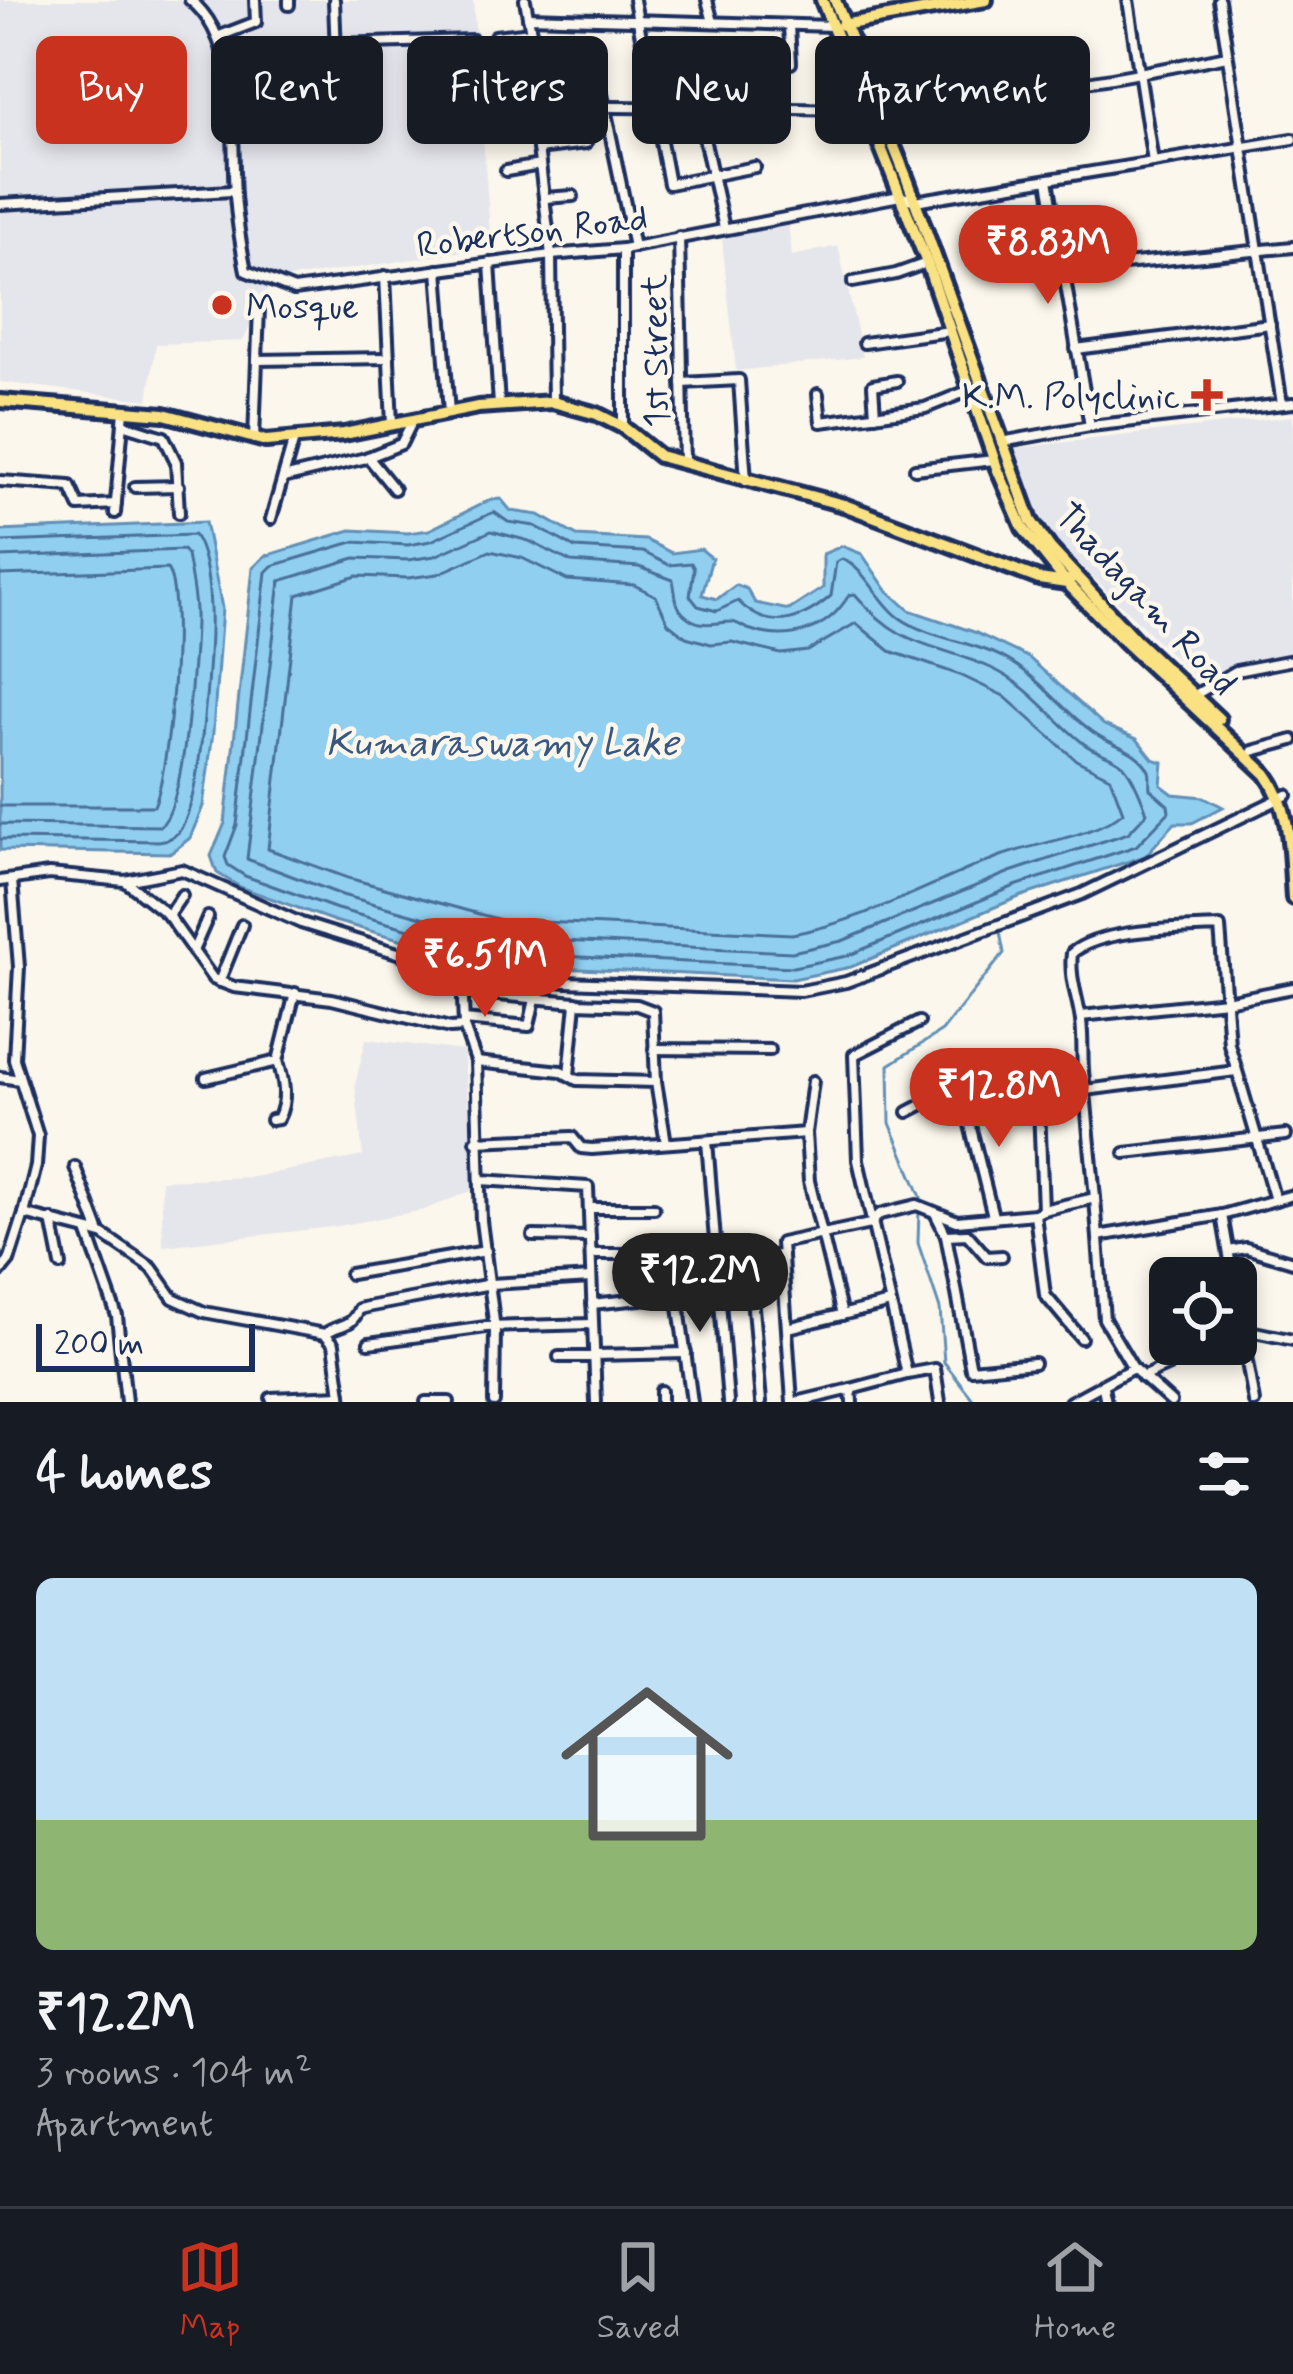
<!DOCTYPE html>
<html lang="en">
<head>
<meta charset="utf-8">
<style>
  :root { --surface:#171b24; --page:#20242c; --text:#f1f3f6; --muted:#9ea1a6; --line:#363941; --accent:#c8321e }
  body { margin:0; font-family:Mynerve,sans-serif; background:var(--page); color:var(--text); height:100vh; display:flex; flex-direction:column; font-size:45px; white-space:nowrap }
  * { box-sizing:border-box; margin:0 }
  p { font-size:39px; color:var(--muted) }
  .icon { flex:none; width:66px; height:66px; fill:none; stroke:currentColor; stroke-width:2; stroke-linecap:round; stroke-linejoin:round }
  .map { position:relative; height:1402px; overflow:hidden }
  .drawer { display:flex; flex-direction:column; background:var(--surface); flex:1 }
  .drawer>* { flex:none }
  .banner { position:absolute; left:36px; top:36px; width:1221px; height:108px; display:flex; gap:24px }
  .fabs { position:absolute; left:1149px; top:1257px; display:grid; gap:24px }
  .fabs a { display:grid; place-items:center; width:108px; height:108px; border-radius:18px; background:var(--surface); box-shadow:0 6px 18px #0003; font-size:60px }
  .scale { position:absolute; left:36px; bottom:30px; width:219px; box-sizing:border-box; padding-left:12px; border:6px solid #1b2f5e; border-top:0; font-size:33px; line-height:42px; white-space:nowrap; color:#1b2f5e; -webkit-text-stroke:9px #fbf7ec; paint-order:stroke }
  .price { position:absolute; translate:-50% -102px; padding:0 27px; border-radius:42px; background:var(--accent); color:#fff; font-size:39px; line-height:78px; filter:drop-shadow(0 3px 6px #0008) }
  .price::after { content:''; position:absolute; left:50%; top:72px; width:36px; height:27px; margin-left:-18px; background:inherit; clip-path:polygon(0 0,100% 0,50% 100%) }
  .price.current { background:#222; color:#fff }
  ul { padding:0; list-style:none }
  li { display:grid; align-content:center; gap:24px; height:636px; padding:0 36px }
  li span { display:grid; place-items:center; height:372px; border-radius:18px; color:#555 }
  li>.icon { margin-inline-start:auto }
  span .icon { width:216px; height:216px; fill:#fffc; stroke-width:1 }
  li b { font-size:51px }
  h2 { display:flex; justify-content:space-between; align-items:center; height:144px; padding:0 36px; font-size:51px }
  .chip { padding:0 42px; border-radius:18px; background:var(--surface); box-shadow:0 6px 18px #0003; font-size:42px; line-height:108px }
  .chip.current { background:var(--accent); color:#fff }
  .dock { display:flex; justify-content:space-around; align-items:center; height:168px; border-top:3px solid var(--line); background:var(--surface); font-size:33px; color:var(--muted) }
  .dock a { display:grid; justify-items:center; gap:6px }
  .dock .current { color:var(--accent) }
  .map>svg:first-child { display:block }
  .built { fill:#e5e5ec }
  .water { fill:#91cff1; stroke:#628fb6; stroke-width:3 }
  .lines { fill:none; stroke-linecap:round; stroke-linejoin:round }
  .shore { stroke:#4a6f99; stroke-width:3 }
  .stream { stroke:#628fb6; stroke-width:3 }
  .minor-casing { stroke:#1b2f5e; stroke-width:16 }
  .major-casing { stroke:#1b2f5e; stroke-width:20 }
  .minor { stroke:#fbf7ec; stroke-width:8 }
  .major { stroke:#fae181; stroke-width:10 }
  .poi-dot { fill:#c8321e; stroke:#fbf7ec; stroke-width:4.5 }
  .labels { text-anchor:middle; stroke-width:9; stroke-linejoin:round; paint-order:stroke }
  .street-label { font-size:36px; fill:#1b2f5e; stroke:#fbf7ec }
  .poi-label { font-size:36px; fill:#1b2f5e; stroke:#fbf7ec; text-anchor:start }
  .water-label { font-size:39px; font-style:italic; fill:#385783; stroke:#fbf7ec }
</style>
</head>
<body>
<div class="map">
<svg width="1293" height="1402" viewBox="0 0 1293 1402">
  <rect width="100%" height="100%" fill="#fbf7ec"/>
  <filter id="ink" filterUnits="userSpaceOnUse"><feTurbulence type="fractalNoise" baseFrequency=".00833" numOctaves="2"/><feDisplacementMap in="SourceGraphic" scale="24" xChannelSelector="R" yChannelSelector="G"/><feConvolveMatrix kernelMatrix="1 2 1 2 8 2 1 2 1" color-interpolation-filters="sRGB"/></filter>
  <g filter="url(#ink)">
    <g class="built">
      <polygon points="0,0 473,0 491,247 272,281 243,341 156,344 148,400 0,382"/>
      <polygon points="788,224 792,256 838,246 863,357 736,371 722,239"/>
      <polygon points="1293,416 1293,666 1197,680 1045,530 1015,448"/>
      <polygon points="366,1039 463,1051 476,1189 424,1210 332,1227 163,1246 161,1180 253,1177 363,1156 355,1085"/>
    </g>
    <g class="water">
      <polygon points="501,499 511,511 539,515 577,536 646,540 672,553 701,549 712,558 702,595 717,599 736,585 747,589 755,603 789,610 823,588 823,554 842,546 862,554 886,589 909,610 974,632 1029,658 1104,725 1137,739 1153,759 1163,762 1161,785 1173,794 1204,797 1223,807 1192,823 1175,823 1145,856 1019,897 851,967 793,979 494,965 334,921 240,887 217,873 211,856 225,823 253,568 265,556 351,530 408,533 429,530 490,500"/>
      <polygon points="205,522 222,608 213,732 203,806 190,838 171,853 0,850 0,531"/>
    </g>
    <g class="lines">
      <g class="shore">
        <path d="M494,512L508,522L535,526L575,548L643,552L669,565L691,563L694,569L690,596L698,606L717,611L738,601C769,633 801,622 831,596L836,562L842,559C866,569 878,602 900,618C930,639 972,641 1004,658C1041,677 1062,712 1096,734C1114,746 1139,750 1149,771C1151,776 1149,783 1150,789L1168,805L1169,812L1136,846L1015,886L847,956L793,967L496,953L337,909L245,876L228,865L225,857L237,825L266,572L272,566L353,542L408,545L431,541Z"/>
        <path d="M491,531L529,541L571,562L639,567L673,580C676,592 674,606 685,615C700,629 715,622 731,622C736,622 743,627 748,629C788,643 827,632 849,595L855,594C902,650 931,641 991,668C1029,685 1051,718 1083,743C1095,753 1112,755 1123,765C1132,774 1143,802 1147,813L1128,833L1010,872L842,941L792,952L498,938L342,895L247,859L280,581L355,558L408,560L435,556Z"/>
        <path d="M0,542L194,535C206,552 209,585 210,607C212,646 201,802 180,830C178,834 169,839 165,841L0,839"/>
        <path d="M490,551L522,558L567,580L634,585L656,596L668,623L686,637L711,644L732,642L781,654L808,651L856,623L890,651L960,675L1004,696L1076,760L1110,777L1123,812C1096,836 1035,843 1001,856C932,882 864,922 792,934L501,920L348,878L268,849L297,595L357,576L408,578L438,574Z"/>
        <path d="M0,557L183,550L187,555C190,573 194,592 195,610C196,645 185,811 160,826L0,824"/>
        <path d="M0,575L167,569C186,594 169,773 154,806H0"/>
      </g>
      <g class="stream">
        <polyline points="921,1197 890,1123 889,1065 942,1031 1004,953 1000,932"/>
        <polyline points="919,1209 918,1243 940,1309 944,1362 975,1402"/>
      </g>
      <defs>
        <g id="minor">
          <path d="M190,0C241,39 231,138 235,196C237,222 241,246 246,271L294,290L551,255L623,249L900,196L915,201L1293,139"/>
          <polyline points="289,0 289,5"/>
          <polyline points="334,0 336,54"/>
          <polyline points="525,0 531,32 533,106 551,255 553,402"/>
          <polyline points="634,0 669,184 755,167"/>
          <polyline points="707,0 713,22"/>
          <polyline points="1128,0 1153,162"/>
          <polyline points="1219,0 1282,404"/>
          <polyline points="528,17 833,26"/>
          <polyline points="789,25 791,63"/>
          <polyline points="495,36 531,32"/>
          <polyline points="217,37 256,22 255,0"/>
          <polyline points="335,44 473,40"/>
          <polyline points="532,67 555,68"/>
          <polyline points="598,75 634,247"/>
          <polyline points="501,81 532,80"/>
          <polyline points="533,106 865,110"/>
          <polyline points="697,107 724,228"/>
          <path d="M879,109C996,98 1112,80 1227,56"/>
          <polyline points="538,149 586,143"/>
          <polyline points="506,171 540,165"/>
          <polyline points="1048,180 1090,426"/>
          <polyline points="544,198 573,196"/>
          <polyline points="0,204 232,191 235,196"/>
          <polyline points="679,237 684,463"/>
          <polyline points="623,249 623,427"/>
          <polyline points="490,263 499,405"/>
          <polyline points="438,270 449,413"/>
          <polyline points="1065,270 1293,247"/>
          <polyline points="385,276 392,424"/>
          <polyline points="853,282 896,274 927,263"/>
          <polyline points="864,343 950,331"/>
          <polyline points="1076,349 1270,324"/>
          <polyline points="257,360 259,308"/>
          <polyline points="682,383 739,380 746,481"/>
          <polyline points="818,394 821,422 925,408 970,390"/>
          <polyline points="875,415 873,385 897,381"/>
          <polyline points="123,424 164,437 176,462 179,513"/>
          <polyline points="254,439 257,360 389,358"/>
          <polyline points="1001,442 1090,426 1293,403"/>
          <polyline points="368,457 394,489"/>
          <polyline points="915,469 994,460"/>
          <polyline points="283,478 366,458 401,444 413,420"/>
          <polyline points="0,481 70,486 79,506 116,504"/>
          <polyline points="135,487 179,486"/>
          <polyline points="115,513 124,411"/>
          <polyline points="271,519 294,439"/>
          <polyline points="1195,695 1236,671 1293,660"/>
          <polyline points="1253,751 1293,740"/>
          <polyline points="0,881 49,874 125,881 182,870 301,923 446,968 566,982 801,991 846,982 1082,894 1287,795"/>
          <polyline points="125,881 167,914 213,979 234,987 332,999 450,1028 464,1027"/>
          <polyline points="168,916 182,895"/>
          <polyline points="193,951 208,917"/>
          <polyline points="487,975 468,985 463,999 464,1027 476,1061 481,1221 495,1329 494,1402"/>
          <polyline points="219,982 242,925"/>
          <polyline points="465,992 576,1002"/>
          <polyline points="1081,1016 1226,1001 1293,988"/>
          <polyline points="464,1020 529,1026 535,999"/>
          <polyline points="654,1049 770,1050"/>
          <polyline points="476,1062 561,1071 577,1080 656,1082 666,1143"/>
          <polyline points="1083,1071 1095,1198"/>
          <polyline points="569,1075 576,1003 637,1005 653,1011 656,1082"/>
          <polyline points="0,1077 20,1080"/>
          <polyline points="206,1078 278,1061 295,993"/>
          <polyline points="813,1081 806,1133 809,1181 842,1315"/>
          <polyline points="1085,1090 1236,1071"/>
          <polyline points="962,1093 993,1216"/>
          <polyline points="908,1112 935,1098 990,1088"/>
          <path d="M271,1120L278,1119C288,1100 284,1081 278,1061"/>
          <polyline points="476,1141 572,1137 581,1148 592,1149 806,1133"/>
          <polyline points="707,1141 728,1402"/>
          <polyline points="1125,1153 1286,1135"/>
          <polyline points="75,1167 100,1233"/>
          <polyline points="481,1180 588,1187 596,1402"/>
          <polyline points="589,1208 654,1208"/>
          <polyline points="935,1213 946,1235 971,1369 1034,1363"/>
          <polyline points="24,1214 102,1234 152,1268 173,1298 204,1312 325,1334 334,1344 342,1402"/>
          <polyline points="1035,1214 1045,1295 1081,1338"/>
          <polyline points="1222,1215 1233,1278"/>
          <polyline points="52,1220 61,1265"/>
          <polyline points="87,1231 117,1316 126,1402"/>
          <polyline points="946,1235 967,1234 987,1257 1002,1256"/>
          <polyline points="533,1236 590,1237"/>
          <polyline points="1098,1236 1222,1215 1293,1195"/>
          <polyline points="1229,1251 1246,1248 1293,1262"/>
          <polyline points="591,1254 675,1254 678,1265 782,1255"/>
          <polyline points="749,1261 761,1402"/>
          <polyline points="678,1265 679,1307 692,1402"/>
          <polyline points="0,1272 9,1261 24,1214 36,1166 38,1136 14,1059 19,967 12,880"/>
          <polyline points="350,1274 486,1251"/>
          <polyline points="1159,1298 1170,1296"/>
          <polyline points="1236,1299 1254,1402"/>
          <polyline points="592,1304 679,1295"/>
          <polyline points="788,1328 890,1303"/>
          <polyline points="1240,1329 1293,1340"/>
          <path d="M325,1334C339,1323 351,1329 359,1309L367,1307L491,1284L591,1278"/>
          <polyline points="369,1343 486,1327 592,1324"/>
          <polyline points="595,1355 686,1353"/>
          <polyline points="559,1357 595,1357"/>
          <polyline points="907,1374 935,1369 940,1402"/>
          <polyline points="1142,1377 1187,1357 1243,1347"/>
          <polyline points="1103,1387 1106,1402"/>
          <polyline points="661,1391 661,1402"/>
          <polyline points="271,1398 341,1395"/>
          <polyline points="426,1402 449,1402"/>
          <polyline points="792,1402 781,1243 870,1224 880,1214 917,1205 957,1221 1035,1214 1043,1210"/>
          <polyline points="797,1402 851,1389"/>
          <polyline points="852,1402 851,1389 907,1374 858,1160 854,1055 919,1022"/>
          <polyline points="1070,1402 1133,1368"/>
          <path d="M1171,1402L1133,1368L1104,1319L1095,1198L1043,1210L1038,1081L1070,1077L1083,1071C1082,1054 1083,1037 1081,1021C1078,997 1069,979 1072,953C1102,928 1180,929 1220,927L1229,1044L1275,1200"/>
        </g>
        <g id="major">
          <path d="M822,0L927,263L997,468L1023,528L1067,583L1126,643L1266,774C1292,810 1290,855 1293,898"/>
          <polyline points="835,0 907,179 1031,521 1050,548 1135,640 1219,719"/>
          <polyline points="842,25 986,0"/>
          <polyline points="0,401 164,414 266,441 344,434 478,407 553,402 597,414 623,427 659,456 844,505 1039,579 1067,583 1074,575"/>
        </g>
      </defs>
      <use href="#minor" class="minor-casing"/>
      <use href="#major" class="major-casing"/>
      <use href="#minor" class="minor"/>
      <use href="#major" class="major"/>
    </g>
  </g>
  <g class="poi-dot">
    <circle cx="222" cy="305" r="12"/>
    <path d="M1201 377h12v12h12v12h-12v12h-12v-12h-12v-12h12z"/>
  </g>
  <g class="labels">
    <g class="street-label">
      <text transform="translate(532 230) rotate(-7)" y="13">Robertson Road</text>
      <text transform="translate(654 351) rotate(-91)" y="13">1st Street</text>
      <text transform="translate(1147 598) rotate(47)" y="13">Thadagam Road</text>
    </g>
    <g class="poi-label">
      <text x="246" y="318">Mosque</text>
      <text x="1180" y="408" text-anchor="end">K.M. Polyclinic</text>
    </g>
    <g class="water-label">
      <text x="502" y="755">Kumaraswamy Lake</text>
    </g>
  </g>
</svg>
<div class="fabs">
<a><svg class="icon" aria-label="locate" viewBox="0 0 24 24"><circle cx="12" cy="12" r="6"/><path d="M12 2v4M12 18v4M2 12h4M18 12h4"/></svg></a>
</div>
<div class="scale">200 m</div>
<b class="price" style="left:1048px;top:307px">₹8.83M</b>
<b class="price" style="left:485px;top:1020px">₹6.51M</b>
<b class="price" style="left:999px;top:1150px">₹12.8M</b>
<b class="price current" style="left:700px;top:1335px">₹12.2M</b>
<div class="banner">
<a class="chip current">Buy</a>
<a class="chip">Rent</a>
<a class="chip">Filters</a>
<a class="chip">New</a>
<a class="chip">Apartment</a>
</div>
</div>
<section class="drawer">
<h2>4 homes<svg class="icon" aria-label="filters" viewBox="0 0 24 24"><path d="M4 7h16M4 17h16"/><circle cx="9" cy="7" r="2"/><circle cx="15" cy="17" r="2"/></svg></h2>
<ul>
<li><span style="background:linear-gradient(#bfe0f5 65%,#8fb573 0)"><svg class="icon" aria-label="home" viewBox="0 0 24 24"><path d="M3 11l9-7 9 7M6 9v11h12V9"/></svg></span><div><b>₹12.2M</b><p>3 rooms · 104 m²</p><p>Apartment</p></div></li>
</ul>
</section>
<nav class="dock">
<a class="current"><svg class="icon" aria-label="map" viewBox="0 0 24 24"><path d="M3 6l6-2 6 2 6-2v14l-6 2-6-2-6 2zM9 4v14M15 6v14"/></svg>Map</a>
<a><svg class="icon" aria-label="saved" viewBox="0 0 24 24"><path d="M7 4h10v16l-5-4-5 4z"/></svg>Saved</a>
<a><svg class="icon" aria-label="home" viewBox="0 0 24 24"><path d="M3 11l9-7 9 7M6 9v11h12V9"/></svg>Home</a>
</nav>
</body>
</html>
